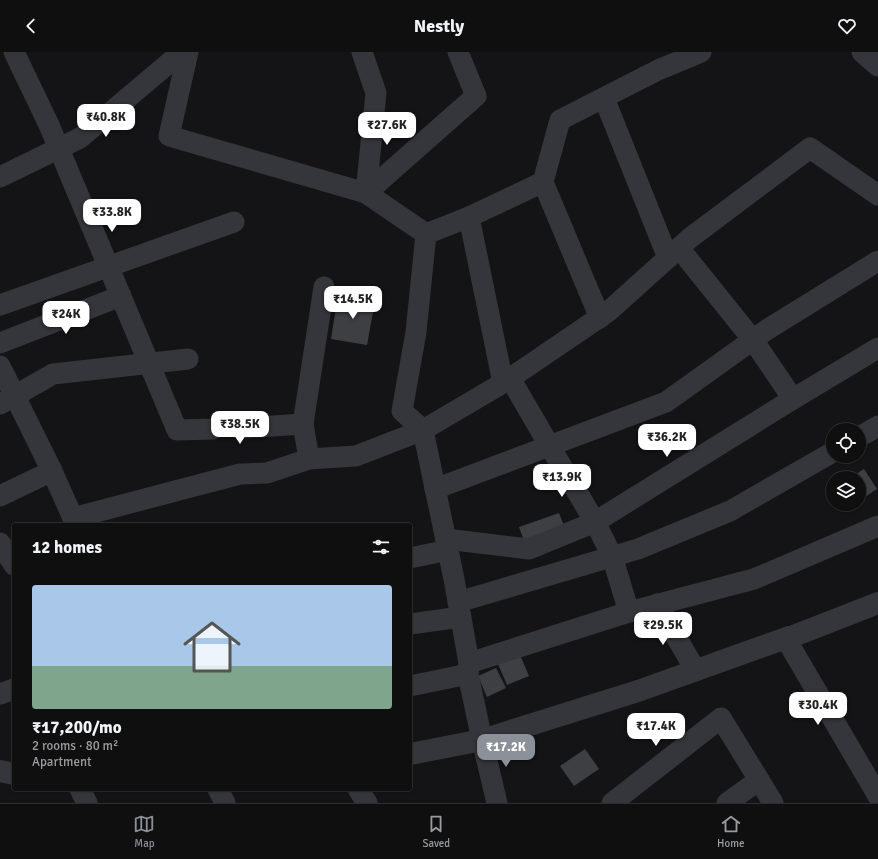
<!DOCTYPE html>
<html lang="en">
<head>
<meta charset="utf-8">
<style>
  :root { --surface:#0f0f10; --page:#181819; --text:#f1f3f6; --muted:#9b9c9f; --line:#2f2f30; --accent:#8c9099 }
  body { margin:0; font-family:Signika,sans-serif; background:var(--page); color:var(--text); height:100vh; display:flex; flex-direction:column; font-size:15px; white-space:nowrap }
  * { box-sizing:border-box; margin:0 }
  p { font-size:13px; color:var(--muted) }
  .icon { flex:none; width:22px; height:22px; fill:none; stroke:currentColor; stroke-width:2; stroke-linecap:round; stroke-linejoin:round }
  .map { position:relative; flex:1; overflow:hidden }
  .panel { position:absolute; left:12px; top:471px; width:400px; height:268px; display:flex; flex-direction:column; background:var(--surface); border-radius:4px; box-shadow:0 1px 3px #0004,0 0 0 1px var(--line) }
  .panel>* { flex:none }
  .tools { position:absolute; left:826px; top:371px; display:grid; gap:8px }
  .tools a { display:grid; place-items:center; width:40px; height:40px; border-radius:50%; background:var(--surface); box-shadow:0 1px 3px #0004,0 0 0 1px var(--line); font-size:20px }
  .price { position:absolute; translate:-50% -34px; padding:0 9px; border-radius:8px; background:#fff; color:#222; font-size:13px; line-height:26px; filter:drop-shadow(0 1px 2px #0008) }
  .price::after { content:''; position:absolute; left:50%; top:24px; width:12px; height:9px; margin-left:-6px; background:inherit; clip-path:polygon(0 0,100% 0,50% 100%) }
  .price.on { background:var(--accent); color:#fff }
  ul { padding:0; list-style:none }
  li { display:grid; align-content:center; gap:8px; height:212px; padding:0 20px }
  li span { display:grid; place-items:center; height:124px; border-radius:4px; color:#555 }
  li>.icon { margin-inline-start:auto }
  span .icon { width:72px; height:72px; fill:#fffc; stroke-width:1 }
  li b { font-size:17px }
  h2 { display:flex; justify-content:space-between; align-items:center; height:48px; padding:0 20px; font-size:17px }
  header { display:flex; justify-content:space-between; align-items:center; height:52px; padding:0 20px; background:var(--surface); font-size:18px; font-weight:700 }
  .menu { display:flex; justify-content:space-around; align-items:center; height:56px; border-top:1px solid var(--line); background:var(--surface); font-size:11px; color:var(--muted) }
  .menu a { display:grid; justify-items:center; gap:2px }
  .menu .on { color:var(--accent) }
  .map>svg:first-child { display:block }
  .building { fill:#3e3f43 }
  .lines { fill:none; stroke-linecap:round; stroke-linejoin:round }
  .minor { stroke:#35363b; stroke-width:21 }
  .tertiary { stroke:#35363b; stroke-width:22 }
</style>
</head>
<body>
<header><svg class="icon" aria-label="back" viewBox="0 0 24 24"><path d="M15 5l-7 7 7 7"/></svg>Nestly<svg class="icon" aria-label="heart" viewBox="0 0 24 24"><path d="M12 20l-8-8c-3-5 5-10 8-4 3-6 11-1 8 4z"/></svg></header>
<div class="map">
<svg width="878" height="751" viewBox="0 0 878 751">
  <rect width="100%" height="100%" fill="#141416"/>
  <g class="building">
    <polygon points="338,243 375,249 367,293 331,287"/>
    <polygon points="864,417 877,437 859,449 859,426 850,426"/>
    <polygon points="559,461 564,474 524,489 519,475"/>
    <polygon points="520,603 529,624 507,633 498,612"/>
    <polygon points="496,616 506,636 487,645 478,624"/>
    <polygon points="585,697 599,717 574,734 560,714"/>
  </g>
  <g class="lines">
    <g class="minor">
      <polyline points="14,0 49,73 177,378 213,377 226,371 243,376 303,372"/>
      <polyline points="188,0 169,84 366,141 476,44 458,0"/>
      <polyline points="362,0 376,41 366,141 426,182"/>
      <polyline points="862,0 878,14"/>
      <polyline points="604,46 668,206"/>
      <polyline points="0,125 80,86 182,0"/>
      <polyline points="543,130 600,266"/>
      <polyline points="469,165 503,331"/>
      <polyline points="679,196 753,288 793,347"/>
      <polyline points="0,253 234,170"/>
      <polyline points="0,291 121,244"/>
      <polyline points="0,314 52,419 76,473"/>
      <polyline points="510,326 549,393 595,470 612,504 629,560"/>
      <polyline points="0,352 53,322 188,307"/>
      <polyline points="859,385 878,374"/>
      <polyline points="309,407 303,372 324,235"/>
      <polyline points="435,437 666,350 768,277 878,209"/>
      <polyline points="0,444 52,419"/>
      <polyline points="73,466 240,422 267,421 309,407 356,404 423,378 503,331 609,259 690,186 810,96 878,143"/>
      <polyline points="446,487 529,497 595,470 793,347 878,296"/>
      <polyline points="0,491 14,513"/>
      <polyline points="410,506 448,498"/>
      <polyline points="458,550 638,497 730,459 833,400"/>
      <polyline points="657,552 696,619"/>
      <polyline points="410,572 461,565"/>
      <polyline points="786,587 878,744"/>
      <polyline points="469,611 629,560 754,527 878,474"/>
      <polyline points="410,634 468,622"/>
      <polyline points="0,642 14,637"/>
      <polyline points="80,737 87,751"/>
      <polyline points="218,737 225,751"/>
      <polyline points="358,737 367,751"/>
      <polyline points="497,751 482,688 468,622 469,611 454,527 423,378 402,359 416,280 426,182 469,165 543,130 560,68 658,18 701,0"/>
      <polyline points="612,751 721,666 759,728"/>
      <polyline points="727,751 759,728 773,751"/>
    </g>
    <g class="tertiary">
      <polyline points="786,587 878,551"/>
      <polyline points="410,702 482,688 638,639 789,585"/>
      <polyline points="0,719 14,722"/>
    </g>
  </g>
</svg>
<div class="tools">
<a><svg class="icon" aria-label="locate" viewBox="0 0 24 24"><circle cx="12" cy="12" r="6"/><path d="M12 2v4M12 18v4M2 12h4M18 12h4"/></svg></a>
<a><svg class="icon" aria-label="layers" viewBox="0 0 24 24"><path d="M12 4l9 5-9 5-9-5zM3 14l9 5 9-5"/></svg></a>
</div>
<b class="price" style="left:106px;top:86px">₹40.8K</b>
<b class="price" style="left:387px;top:94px">₹27.6K</b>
<b class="price" style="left:112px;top:181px">₹33.8K</b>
<b class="price" style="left:353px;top:268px">₹14.5K</b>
<b class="price" style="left:66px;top:283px">₹24K</b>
<b class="price" style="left:240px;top:393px">₹38.5K</b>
<b class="price" style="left:667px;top:406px">₹36.2K</b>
<b class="price" style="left:562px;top:446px">₹13.9K</b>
<b class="price" style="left:663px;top:594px">₹29.5K</b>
<b class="price" style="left:818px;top:674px">₹30.4K</b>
<b class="price" style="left:656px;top:695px">₹17.4K</b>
<b class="price on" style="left:506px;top:716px">₹17.2K</b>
<section class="panel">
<h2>12 homes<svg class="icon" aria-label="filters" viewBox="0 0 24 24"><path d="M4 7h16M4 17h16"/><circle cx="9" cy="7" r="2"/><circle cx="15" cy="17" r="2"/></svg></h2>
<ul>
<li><span style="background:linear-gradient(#a9c7e8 65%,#7fa58c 0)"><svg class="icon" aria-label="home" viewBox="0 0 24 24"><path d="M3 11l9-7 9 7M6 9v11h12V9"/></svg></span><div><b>₹17,200/mo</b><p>2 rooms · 80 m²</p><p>Apartment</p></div></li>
</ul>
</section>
</div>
<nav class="menu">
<a class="on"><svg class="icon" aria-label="map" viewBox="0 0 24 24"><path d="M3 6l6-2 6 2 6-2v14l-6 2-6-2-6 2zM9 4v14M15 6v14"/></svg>Map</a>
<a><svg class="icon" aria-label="saved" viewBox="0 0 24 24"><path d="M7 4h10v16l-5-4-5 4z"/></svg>Saved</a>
<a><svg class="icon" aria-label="home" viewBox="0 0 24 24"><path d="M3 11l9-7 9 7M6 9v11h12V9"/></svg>Home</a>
</nav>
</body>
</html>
